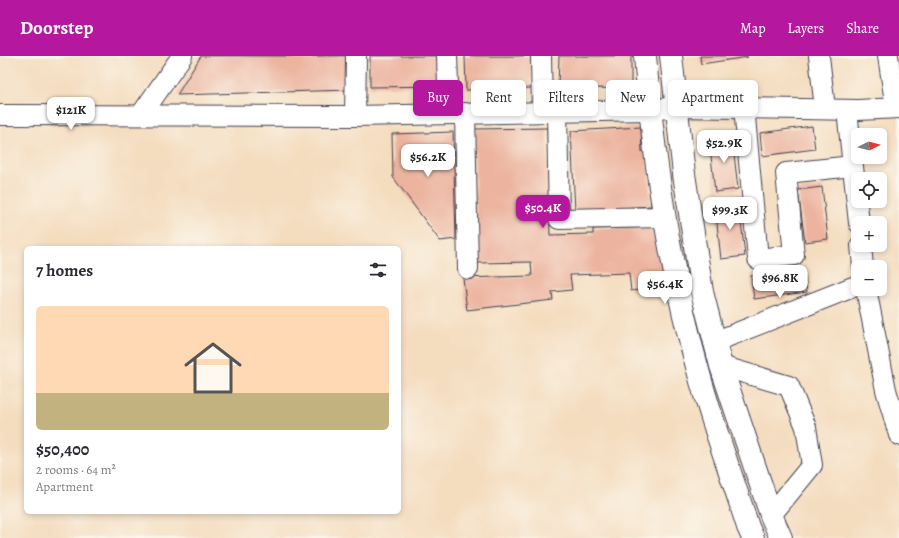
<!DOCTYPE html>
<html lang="en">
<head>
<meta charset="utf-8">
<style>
  :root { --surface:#fff; --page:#f7f7f7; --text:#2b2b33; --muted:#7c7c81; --line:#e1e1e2; --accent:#b5179e }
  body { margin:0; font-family:Alegreya,serif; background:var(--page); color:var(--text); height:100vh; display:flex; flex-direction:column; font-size:15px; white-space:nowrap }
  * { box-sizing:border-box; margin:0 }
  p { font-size:13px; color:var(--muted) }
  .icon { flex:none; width:22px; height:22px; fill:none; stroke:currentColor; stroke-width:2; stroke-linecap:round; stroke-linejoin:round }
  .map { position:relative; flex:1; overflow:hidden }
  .sheet { position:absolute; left:24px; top:190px; width:377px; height:268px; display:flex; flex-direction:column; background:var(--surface); border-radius:6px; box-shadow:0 2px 6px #0003 }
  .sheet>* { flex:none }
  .guide { position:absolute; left:413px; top:24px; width:380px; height:36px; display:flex; gap:8px }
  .needle { width:26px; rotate:84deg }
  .controls { position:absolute; left:851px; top:72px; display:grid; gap:8px }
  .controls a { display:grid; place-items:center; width:36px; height:36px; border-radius:6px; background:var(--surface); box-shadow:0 2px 6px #0003; font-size:20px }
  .price { position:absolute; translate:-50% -34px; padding:0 9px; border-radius:8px; background:#fff; color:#222; font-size:13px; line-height:26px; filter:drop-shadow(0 1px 2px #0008) }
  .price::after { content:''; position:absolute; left:50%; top:24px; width:12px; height:9px; margin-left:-6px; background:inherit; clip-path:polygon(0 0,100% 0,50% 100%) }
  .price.selected { background:var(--accent); color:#fff }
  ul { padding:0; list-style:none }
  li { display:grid; align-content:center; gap:8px; height:212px; padding:0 12px }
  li+li { border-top:1px solid var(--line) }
  li span { display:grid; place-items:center; height:124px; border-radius:6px; color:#555 }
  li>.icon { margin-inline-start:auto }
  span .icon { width:72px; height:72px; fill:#fffc; stroke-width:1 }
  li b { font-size:17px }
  h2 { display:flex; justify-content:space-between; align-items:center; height:48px; padding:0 12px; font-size:17px }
  .pill { padding:0 14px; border-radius:6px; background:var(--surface); box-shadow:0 2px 6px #0003; font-size:14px; line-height:36px }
  .pill.selected { background:var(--accent); color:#fff }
  header { display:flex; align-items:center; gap:24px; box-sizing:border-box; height:56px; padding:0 20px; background:var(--accent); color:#fff }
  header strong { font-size:19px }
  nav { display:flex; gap:22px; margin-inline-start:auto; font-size:14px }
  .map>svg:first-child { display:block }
  .building { fill:#ecb49f }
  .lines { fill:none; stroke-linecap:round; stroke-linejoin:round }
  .minor-casing { stroke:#423e4f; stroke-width:22 }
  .major-casing { stroke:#423e4f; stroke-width:24 }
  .minor { stroke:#fff; stroke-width:20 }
  .major { stroke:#fff; stroke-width:22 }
</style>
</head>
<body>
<header>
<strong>Doorstep</strong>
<nav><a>Map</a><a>Layers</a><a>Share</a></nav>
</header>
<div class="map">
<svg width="899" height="482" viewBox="0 0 899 482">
  <rect width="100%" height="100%" fill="#fbf7ec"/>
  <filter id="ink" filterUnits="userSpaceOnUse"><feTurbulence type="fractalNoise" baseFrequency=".025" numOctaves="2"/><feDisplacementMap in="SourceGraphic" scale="8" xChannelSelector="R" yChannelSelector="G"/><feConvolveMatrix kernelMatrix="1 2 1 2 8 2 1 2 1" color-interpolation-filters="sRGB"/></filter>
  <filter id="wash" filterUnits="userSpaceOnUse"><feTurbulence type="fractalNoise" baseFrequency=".012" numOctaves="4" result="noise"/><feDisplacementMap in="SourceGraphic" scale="16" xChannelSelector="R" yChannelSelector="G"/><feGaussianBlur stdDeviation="0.9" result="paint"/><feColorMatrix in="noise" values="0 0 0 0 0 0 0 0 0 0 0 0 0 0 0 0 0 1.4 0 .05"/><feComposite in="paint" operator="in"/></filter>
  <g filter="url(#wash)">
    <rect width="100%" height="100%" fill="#f4dcbe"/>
    <g id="blocks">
      <g class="building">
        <polygon points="201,0 351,0 351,34 177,39"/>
        <polygon points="370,0 441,0 443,30 370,31"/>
        <polygon points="465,0 531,0 532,32 466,34"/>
        <polygon points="559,0 631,0 631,33 558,31"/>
        <polygon points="700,0 747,0 748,1 701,8"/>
        <polygon points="812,70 815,93 762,100 760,77"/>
        <polygon points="641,71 642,96 647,96 651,150 575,155 571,75"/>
        <polygon points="547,72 550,179 593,178 593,173 658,171 670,230 631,235 629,217 570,219 572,234 552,236 553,244 467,254 463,222 532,220 531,206 477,207 474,73"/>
        <polygon points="453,76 456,183 440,185 393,121 392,78"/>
        <polygon points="732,80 738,133 715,136 709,83"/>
        <polygon points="822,131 828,183 805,186 798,134"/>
        <polygon points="739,147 745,200 721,203 715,150"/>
        <polygon points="804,214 807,236 754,243 751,220"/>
      </g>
    </g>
  </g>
  <g filter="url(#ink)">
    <use href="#blocks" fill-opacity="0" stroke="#423e4f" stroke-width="1"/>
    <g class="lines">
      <defs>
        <g id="minor">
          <polyline points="447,0 449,58"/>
          <polyline points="541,0 542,56"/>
          <polyline points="819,0 825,53"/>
          <polyline points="888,0 896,52"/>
          <polyline points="744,51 758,203 794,199 786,117 853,110"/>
          <polyline points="847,54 859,167"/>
          <polyline points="557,56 559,163 665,161"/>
          <polyline points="465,57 468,213"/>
          <polyline points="0,59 355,60 649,54 676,51 858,54 899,52"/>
          <polyline points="141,59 182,0"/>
          <polyline points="355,60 356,0"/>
          <polyline points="861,189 863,211"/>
          <polyline points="866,233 886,334 899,379"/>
          <polyline points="714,286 858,229"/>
          <polyline points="721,310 789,330 806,371 812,409 771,459"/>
        </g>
        <g id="major">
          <path d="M645,0C654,107 670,215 699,318C713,370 732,420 748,471L753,482"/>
          <polyline points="671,0 684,118 702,236 721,310 771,459 781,482"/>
        </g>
      </defs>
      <use href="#minor" class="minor-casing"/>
      <use href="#major" class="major-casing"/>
      <use href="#minor" class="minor"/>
      <use href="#major" class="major"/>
    </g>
  </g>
</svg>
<div class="controls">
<a><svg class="needle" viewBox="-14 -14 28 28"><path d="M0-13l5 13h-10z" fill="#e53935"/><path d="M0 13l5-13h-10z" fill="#7c7c81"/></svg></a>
<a><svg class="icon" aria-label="locate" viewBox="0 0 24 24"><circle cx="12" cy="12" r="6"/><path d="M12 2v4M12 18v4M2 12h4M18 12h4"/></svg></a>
<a>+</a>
<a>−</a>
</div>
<b class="price" style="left:71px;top:75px">$121K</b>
<b class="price" style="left:724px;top:108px">$52.9K</b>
<b class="price" style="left:428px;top:122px">$56.2K</b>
<b class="price selected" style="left:543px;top:173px">$50.4K</b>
<b class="price" style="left:730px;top:175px">$99.3K</b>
<b class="price" style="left:780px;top:243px">$96.8K</b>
<b class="price" style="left:665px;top:249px">$56.4K</b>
<div class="guide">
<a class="pill selected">Buy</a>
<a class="pill">Rent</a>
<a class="pill">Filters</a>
<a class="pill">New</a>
<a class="pill">Apartment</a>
</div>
<section class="sheet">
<h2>7 homes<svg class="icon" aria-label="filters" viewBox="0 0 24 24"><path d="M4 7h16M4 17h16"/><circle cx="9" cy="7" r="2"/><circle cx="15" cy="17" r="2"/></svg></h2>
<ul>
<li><span style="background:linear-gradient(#ffd9b3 70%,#c2b280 0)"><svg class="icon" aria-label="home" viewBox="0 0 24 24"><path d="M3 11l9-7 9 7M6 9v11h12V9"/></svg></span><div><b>$50,400</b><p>2 rooms · 64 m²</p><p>Apartment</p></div></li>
</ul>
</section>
</div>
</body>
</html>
